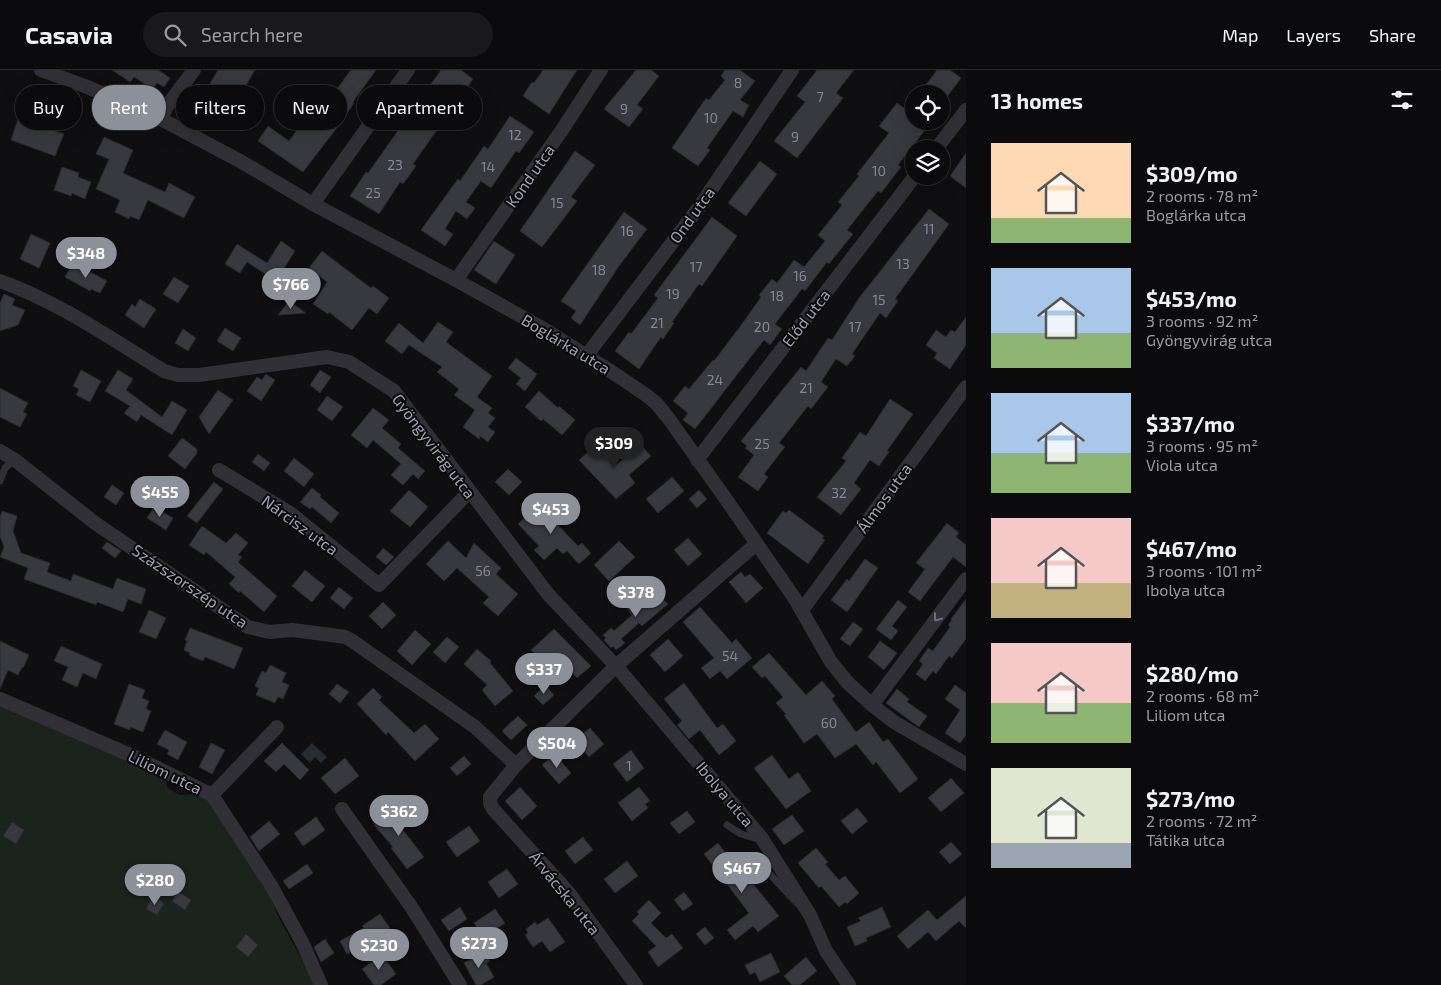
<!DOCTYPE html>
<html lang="en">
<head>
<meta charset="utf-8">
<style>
  :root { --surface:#0b0b0d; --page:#19191b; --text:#f1f3f6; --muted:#9a9b9d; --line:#2b2b2e; --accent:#8c9099 }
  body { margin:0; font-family:"Exo 2",sans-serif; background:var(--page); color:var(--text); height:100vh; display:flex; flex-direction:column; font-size:19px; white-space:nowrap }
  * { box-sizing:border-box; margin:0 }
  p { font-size:16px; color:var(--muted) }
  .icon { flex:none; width:28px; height:28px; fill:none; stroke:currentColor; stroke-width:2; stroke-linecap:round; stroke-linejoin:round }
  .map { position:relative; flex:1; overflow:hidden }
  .sheet { display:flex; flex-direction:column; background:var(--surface); width:475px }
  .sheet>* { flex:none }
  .banner { position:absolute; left:15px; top:15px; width:475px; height:45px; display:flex; gap:10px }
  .fabs { position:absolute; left:905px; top:15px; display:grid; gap:10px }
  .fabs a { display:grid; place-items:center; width:45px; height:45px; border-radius:50%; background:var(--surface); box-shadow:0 5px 20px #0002,0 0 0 1px var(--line); font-size:25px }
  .price { position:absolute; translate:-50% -42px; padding:0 11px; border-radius:18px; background:var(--accent); color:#fff; font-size:16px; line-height:32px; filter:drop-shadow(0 1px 2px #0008) }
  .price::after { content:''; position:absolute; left:50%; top:30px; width:15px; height:11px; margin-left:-8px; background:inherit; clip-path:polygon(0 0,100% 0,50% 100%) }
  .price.selected { background:#222; color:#fff }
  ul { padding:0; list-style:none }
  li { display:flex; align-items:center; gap:15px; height:125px; padding:0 25px }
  li span { display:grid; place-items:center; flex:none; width:140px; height:100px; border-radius:0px; color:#555 }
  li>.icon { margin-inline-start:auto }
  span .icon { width:60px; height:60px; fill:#fffc; stroke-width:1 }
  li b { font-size:21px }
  h2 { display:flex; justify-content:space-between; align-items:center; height:60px; padding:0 25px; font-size:21px }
  .tag { padding:0 18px; border-radius:22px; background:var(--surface); box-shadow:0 5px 20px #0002,0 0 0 1px var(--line); font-size:18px; line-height:45px }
  .tag.selected { background:var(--accent); color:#fff }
  header { display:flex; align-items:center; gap:30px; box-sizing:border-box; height:70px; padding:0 25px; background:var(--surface); border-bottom:1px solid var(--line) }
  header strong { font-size:24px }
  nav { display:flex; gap:28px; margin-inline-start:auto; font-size:18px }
  .search { width:350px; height:45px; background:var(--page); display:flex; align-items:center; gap:12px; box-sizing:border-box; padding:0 18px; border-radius:28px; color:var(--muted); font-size:19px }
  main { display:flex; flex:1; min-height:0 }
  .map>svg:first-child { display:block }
  .green { fill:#1b231d }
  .water { fill:#252c34 }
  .building { fill:#38393e; stroke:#29292d }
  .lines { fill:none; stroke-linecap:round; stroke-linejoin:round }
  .lane { stroke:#303036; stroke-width:7 }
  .street { stroke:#303036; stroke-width:14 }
  .oneway { stroke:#6d6f7a }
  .labels { text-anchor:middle; stroke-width:4; stroke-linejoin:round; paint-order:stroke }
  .number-label { font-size:14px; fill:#858895 }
  .street-label { font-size:16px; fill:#9fa2b2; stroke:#0a0a0b }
</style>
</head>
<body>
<header>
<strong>Casavia</strong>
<div class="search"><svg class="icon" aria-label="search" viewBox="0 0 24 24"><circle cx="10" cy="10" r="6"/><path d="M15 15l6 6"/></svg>Search here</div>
<nav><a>Map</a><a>Layers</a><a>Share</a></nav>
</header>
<main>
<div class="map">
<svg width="966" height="915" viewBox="0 0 966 915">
  <rect width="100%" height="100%" fill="#0f0f11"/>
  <polygon class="green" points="0,636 132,691 166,710 167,717 179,725 200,724 209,729 266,817 279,848 316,915 0,915"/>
  <polygon class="water" points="312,673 327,687 321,693 315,687 310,693 301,684"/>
  <g class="building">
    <polygon points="112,0 158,0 170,8 164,17 157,13 153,19 134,7 130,12"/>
    <polygon points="218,0 255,0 235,34 240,36 228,55 197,36"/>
    <polygon points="351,0 376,0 353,32 354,33 339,55 303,102 258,71 268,56 289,71 330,15 336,20"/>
    <polygon points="441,0 461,0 473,9 413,94 416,96 403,114 400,112 379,144 350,126 366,102 368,103"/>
    <polygon points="543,0 577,0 549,44 523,26 532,12 534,13"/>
    <polygon points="636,0 651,0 659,6 637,35 643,39 629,57 604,39"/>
    <polygon points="725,0 740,0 755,11 740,30 749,35 743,47 733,41 707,78 710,80 698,96 672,78 706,28 709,30 725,10 721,6"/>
    <polygon points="817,0 854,0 836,23 843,28 797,88 774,71 805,32 797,26"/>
    <polygon points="937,0 950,0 961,8 941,35 941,24 919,24"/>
    <polygon points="897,33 914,45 914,51 922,51 928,56 898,95 901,97 881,123 878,121 847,160 853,164 829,194 827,192 805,221 802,219 775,254 782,259 770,275 764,270 695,359 683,350 688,343 673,331 685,316 689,319 713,290 714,291 742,254 761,227 759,225 772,209 777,213 794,190 804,197 825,171 818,165 842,135 838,132 859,106 857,104 889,63 879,56"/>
    <polygon points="510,46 534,62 519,83 516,81 491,118 481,111 466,132 475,138 467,149 456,141 445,159 453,164 445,176 421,160 458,109 460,111 484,76 488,79"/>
    <polygon points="18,49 64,64 55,86 11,70"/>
    <polygon points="104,67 133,80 123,103 165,122 169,113 195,127 184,148 148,130 139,150 130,146 129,149 115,142 120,130 96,119 109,89 96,84"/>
    <polygon points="575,81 595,95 571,127 577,131 542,177 520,161"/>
    <polygon points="966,83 966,118 950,106"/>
    <polygon points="760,91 777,104 746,146 728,133"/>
    <polygon points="62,97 79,103 78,107 91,112 85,129 72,123 71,126 54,120"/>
    <polygon points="929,139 949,154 895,229 898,231 886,248 880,243 852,284 855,286 847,296 836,289 821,312 828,317 811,339 808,336 779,373 785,377 764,404 768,407 758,421 738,407 754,385 745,378 747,376 741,371 801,297 806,301 828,268 832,270 859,228"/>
    <polygon points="624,142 647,159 619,196 580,255 571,248 576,241 561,231"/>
    <polygon points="712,147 737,166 702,216 699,214 672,252 674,253 663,269 661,267 639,299 615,281 629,262 631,264 658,228 654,225"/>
    <polygon points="31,164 50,173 39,198 20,189"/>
    <polygon points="281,171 295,181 276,211 247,192 240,203 225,194 237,174 267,193"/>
    <polygon points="494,171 515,185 496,214 474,200"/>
    <polygon points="322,181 371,218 373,216 389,228 377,244 369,238 352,260 329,242 328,244 313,234 327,212 309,198"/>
    <polygon points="73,193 107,211 100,223 91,219 90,221 65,207"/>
    <polygon points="174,207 189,216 178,233 163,224"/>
    <polygon points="4,224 15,229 12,235 25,240 18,255 0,261 0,233"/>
    <polygon points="140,229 156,239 144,258 125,245 132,234 135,237"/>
    <polygon points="289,231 306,243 278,245"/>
    <polygon points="966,247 966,275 950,299 934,288 937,283 926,275 936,260 946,267 951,260 955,262"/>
    <polygon points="438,252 453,262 446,272 492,306 477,327 492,338 488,343 495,348 488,357 495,362 488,372 480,366 479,369 463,357 475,340 454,325 459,319 437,302 442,297 409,275 402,284 385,271 399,253 423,273"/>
    <polygon points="225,258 241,268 233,281 217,271"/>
    <polygon points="183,259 196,268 188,281 175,273"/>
    <polygon points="516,288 537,304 525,321 516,314 521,308 508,298"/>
    <polygon points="81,300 101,311 90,332 76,325 79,319 73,316"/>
    <polygon points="118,300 133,309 126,320 162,347 172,331 187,340 172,365 141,345 137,352 124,343 130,336 105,321"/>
    <polygon points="320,300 331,307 320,323 310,315"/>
    <polygon points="266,304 275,310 261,331 247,321 257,307 262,310"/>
    <polygon points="0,318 28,333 23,342 27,344 20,357 0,347"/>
    <polygon points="218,320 233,330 209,364 199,347"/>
    <polygon points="539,321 558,338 559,336 575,350 562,365 543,349 541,351 525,337"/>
    <polygon points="327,326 343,337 332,351 317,340"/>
    <polygon points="890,329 913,344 887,381 889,382 879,396 870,390 854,413 861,419 841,445 817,427 846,391 842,388 860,362 866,366"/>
    <polygon points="373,338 389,350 382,358 401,374 398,378 425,401 418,409 413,404 403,415 391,405 401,394 373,370 367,378 351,365"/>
    <polygon points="182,368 197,379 197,383 185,399 168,386"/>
    <polygon points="597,374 616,395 640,374 651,386 629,405 635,413 616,429 579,390"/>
    <polygon points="258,384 270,393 264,401 252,392"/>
    <polygon points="294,388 314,404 304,417 284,401"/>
    <polygon points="508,399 522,412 509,425 495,412"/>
    <polygon points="672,407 684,421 658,443 646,429"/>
    <polygon points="214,412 223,419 197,453 187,446"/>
    <polygon points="112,415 124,423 116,435 104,427"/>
    <polygon points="312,418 321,425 320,427 339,443 331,453 312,437 310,439 300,432"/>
    <polygon points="409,420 428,437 410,457 390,441"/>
    <polygon points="699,420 707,429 697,438 689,429"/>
    <polygon points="541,433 555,447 552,449 578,476 582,473 591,483 579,494 567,481 563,484 557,478 544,490 534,480 539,476 518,454"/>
    <polygon points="154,437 173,448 166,460 147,448"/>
    <polygon points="789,440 824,466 822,469 825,470 808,494 767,463 783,441 786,443"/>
    <polygon points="2,441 17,446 13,461 21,483 50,493 47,502 71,511 73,504 113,519 117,508 146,519 141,534 128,529 123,542 97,532 96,535 24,509 28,498 0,487 4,477 0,466 0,447"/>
    <polygon points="947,453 959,463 956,467 966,475 966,497 953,487 920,531 908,522 925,499 916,493"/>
    <polygon points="202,456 226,473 236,463 248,473 238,485 242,487 238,492 277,526 264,542 240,521 239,523 229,514 235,507 206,482 204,485 189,475"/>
    <polygon points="688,468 702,484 688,496 674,480"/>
    <polygon points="448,471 466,488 474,473 501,498 496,504 518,524 498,546 483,533 489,527 457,498 444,511 426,494"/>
    <polygon points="619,471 635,487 609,511 594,495"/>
    <polygon points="107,472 121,481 115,488 102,478"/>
    <polygon points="383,478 394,487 386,495 376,487"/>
    <polygon points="865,489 878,498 847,542 831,530 847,509 849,511"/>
    <polygon points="305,500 325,516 312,532 292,516"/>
    <polygon points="741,502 745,507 750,504 763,518 746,533 729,512"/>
    <polygon points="339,517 353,528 344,539 330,528"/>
    <polygon points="656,521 668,534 642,556 639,553 621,569 625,573 616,580 613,576 611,578 604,570 606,568 603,565 611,558 614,561 632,545 627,538 641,526 645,530"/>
    <polygon points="966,529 966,569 952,588 949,586 936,604 933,601 925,611 916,604 923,594 919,591 928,578 933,581 950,557 948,555 952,550 951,549"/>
    <polygon points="898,530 907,537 892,556 898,561 891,570 876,559"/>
    <polygon points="383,532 396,545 382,559 369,546"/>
    <polygon points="700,537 732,573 736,569 752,588 727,609 720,601 710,609 701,598 714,588 683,552"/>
    <polygon points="149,540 166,548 156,569 139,562"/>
    <polygon points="853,552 863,559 850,576 840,569"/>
    <polygon points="190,558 243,578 234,599 205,587 203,591 189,585 190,583 184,580 187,571 185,570"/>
    <polygon points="554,559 591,596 577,608 555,584 544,594 531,580"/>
    <polygon points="415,560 431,574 412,595 397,581"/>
    <polygon points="447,567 459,577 445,593 433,582"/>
    <polygon points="668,569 683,586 665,602 650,585"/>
    <polygon points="0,571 29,585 23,598 22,597 18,605 8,600 0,619"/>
    <polygon points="880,571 897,583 884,600 868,587"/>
    <polygon points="61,576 102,594 96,609 83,603 77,617 62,610 68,597 54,591"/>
    <polygon points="477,579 491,591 490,593 513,621 495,636 482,620 487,615 464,594"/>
    <polygon points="769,583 806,625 822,611 835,626 832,629 856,662 869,652 883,672 888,669 918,709 900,723 876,692 873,695 856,674 835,688 817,664 804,673 784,645 786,644 776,633 783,627 765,606 762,608 752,597"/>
    <polygon points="270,595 286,603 282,612 289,615 283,629 278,627 275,633 256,625 259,618 255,616 262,601 266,603"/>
    <polygon points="684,613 717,658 723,654 736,671 719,685 700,660 689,669 677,655 682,651 664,629"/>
    <polygon points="129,614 145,620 142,628 149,631 146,639 151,641 143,662 130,657 130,660 114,654"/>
    <polygon points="337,614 349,622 340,633 329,624"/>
    <polygon points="545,615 554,625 543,635 534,626"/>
    <polygon points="955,615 966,623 966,665 960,673 945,663 960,640 945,629"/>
    <polygon points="373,618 382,627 379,630 414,663 425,654 439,669 415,691 388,662 386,665 357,634"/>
    <polygon points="897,619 909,629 907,632 927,646 919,657 886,633"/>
    <polygon points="518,646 527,655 511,670 502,661"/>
    <polygon points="590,658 604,674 589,687 575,670"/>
    <polygon points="165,660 187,672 178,690 167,684 169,680 157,674"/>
    <polygon points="211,673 225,680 212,704 199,697"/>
    <polygon points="282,673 309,700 300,710 284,694 276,702 264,691"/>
    <polygon points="631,680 644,698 627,712 613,694"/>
    <polygon points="555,684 571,703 559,714 542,695"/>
    <polygon points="772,685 789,709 798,702 811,721 786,739 754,698"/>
    <polygon points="464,686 471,694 457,706 450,698"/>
    <polygon points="345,688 359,706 335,724 321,708"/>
    <polygon points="951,708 964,723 941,742 928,728"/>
    <polygon points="520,717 537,736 522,750 505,731"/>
    <polygon points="639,717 650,731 645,734 648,738 632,751 618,733"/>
    <polygon points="397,735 407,748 399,755 424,787 407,799 391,778 393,777 374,755"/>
    <polygon points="857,738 868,751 852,764 841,751"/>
    <polygon points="687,741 695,752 679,764 670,753"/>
    <polygon points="792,745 804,761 784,775 772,759"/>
    <polygon points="316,747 325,760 303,776 294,763"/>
    <polygon points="269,751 280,764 259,781 250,767"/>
    <polygon points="12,752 24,760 16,774 3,766"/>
    <polygon points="469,756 480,771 457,787 446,772"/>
    <polygon points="583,767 593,780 575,794 565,781"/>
    <polygon points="951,772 962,784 950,794 939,782"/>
    <polygon points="718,773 740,802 742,800 779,846 758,862 753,856 735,870 727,860 749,843 704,784"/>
    <polygon points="816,778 828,792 825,794 839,810 845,806 859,823 847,834 845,832 839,837 821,816 819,818 798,793"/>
    <polygon points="627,791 638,806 615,823 604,809"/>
    <polygon points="307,794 313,803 289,819 283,811"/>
    <polygon points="507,799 518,814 499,828 488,812"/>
    <polygon points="178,821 191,830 185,840 172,831"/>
    <polygon points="684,822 693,834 683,841 674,830"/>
    <polygon points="153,826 164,833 157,845 146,839"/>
    <polygon points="966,826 966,858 959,851 936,871 928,862 908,879 897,866 928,840 937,850"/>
    <polygon points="649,830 661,843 651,853 666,868 672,864 683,878 658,897 648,882 656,876 632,851 639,844 637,842"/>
    <polygon points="460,837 467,849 449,861 441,850"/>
    <polygon points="882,837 891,857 866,868 867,871 855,876 847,857 861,851 858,848"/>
    <polygon points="495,839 505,853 484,867 474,853"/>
    <polygon points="380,844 390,858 347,884 340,871 364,858 362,856"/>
    <polygon points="548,848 565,872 550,882 542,871 533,877 525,865 528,863 526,859 535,852 537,855"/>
    <polygon points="705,857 714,868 705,875 696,864"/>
    <polygon points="246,864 258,875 248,887 236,877"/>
    <polygon points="325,869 334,883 321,892 314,877"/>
    <polygon points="484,881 490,891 486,893 494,907 481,915 476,915 464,893"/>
    <polygon points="771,883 780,902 760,912 755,902 750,905 745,895"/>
    <polygon points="382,885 396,904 381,915 374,915 362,899"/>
    <polygon points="806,887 817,901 800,915 792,915 784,906"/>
  </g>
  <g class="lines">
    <g class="lane">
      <polyline points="0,411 5,398 15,390"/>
      <polyline points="727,755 741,764 761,770"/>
      <polyline points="764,798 797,833"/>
    </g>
    <g class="street">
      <polyline points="41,0 85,16 161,49 240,91 313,134 456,210 544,259 618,306 646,325 656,333 669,349 728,432 795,529 831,592 848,613 872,635 894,652 966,694"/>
      <polyline points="161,49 167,36 194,0"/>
      <polyline points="936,79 966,40"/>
      <polyline points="313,134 408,0"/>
      <polyline points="456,210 562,60 601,0"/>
      <path d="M0,211C57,231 113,270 164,301L178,305H199L327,287L349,292L394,321L548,524L616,596L761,767L810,845L826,881L849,915"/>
      <polyline points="587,285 700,136 792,0"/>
      <polyline points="0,381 15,390 95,453 248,557 270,562 292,560 324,564 345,567 351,570 475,657 516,695"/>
      <polyline points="697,390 915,106"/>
      <polyline points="219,400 290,443 379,515 469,422"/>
      <polyline points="802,540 966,317"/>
      <polyline points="0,629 135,687 212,725 272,817 303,874 321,915"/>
      <polyline points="872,635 966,509"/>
      <polyline points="212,725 277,657"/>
      <polyline points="342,739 412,838 460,915"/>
      <polyline points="636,915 569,823 493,739 490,733 490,727 516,695 616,596 756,474"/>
    </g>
  </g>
  <defs><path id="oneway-chevron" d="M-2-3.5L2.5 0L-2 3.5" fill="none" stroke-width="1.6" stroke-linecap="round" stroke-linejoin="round" transform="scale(1.25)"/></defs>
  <use class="oneway" href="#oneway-chevron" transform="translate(937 548) rotate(127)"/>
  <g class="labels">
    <g class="number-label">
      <text x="738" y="18">8</text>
      <text x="820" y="32">7</text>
      <text x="624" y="44">9</text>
      <text x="711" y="53">10</text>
      <text x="515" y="70">12</text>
      <text x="795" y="72">9</text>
      <text x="395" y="100">23</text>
      <text x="488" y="102">14</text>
      <text x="879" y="106">10</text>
      <text x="373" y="128">25</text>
      <text x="557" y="138">15</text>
      <text x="929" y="164">11</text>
      <text x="627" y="166">16</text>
      <text x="903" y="199">13</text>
      <text x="696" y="202">17</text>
      <text x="599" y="205">18</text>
      <text x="800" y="211">16</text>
      <text x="673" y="229">19</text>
      <text x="777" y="231">18</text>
      <text x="879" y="235">15</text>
      <text x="657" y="258">21</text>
      <text x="762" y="262">20</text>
      <text x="855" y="262">17</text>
      <text x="715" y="315">24</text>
      <text x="806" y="323">21</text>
      <text x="762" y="379">25</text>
      <text x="839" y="428">32</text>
      <text x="483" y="506">56</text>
      <text x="730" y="591">54</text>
      <text x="829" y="658">60</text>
      <text x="629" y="701">1</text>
    </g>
    <g class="street-label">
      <text transform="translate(530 106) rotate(-55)" y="6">Kond utca</text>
      <text transform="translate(692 145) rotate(-54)" y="6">Ond utca</text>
      <text transform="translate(806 248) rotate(-52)" y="6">Előd utca</text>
      <text transform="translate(566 274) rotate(31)" y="6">Boglárka utca</text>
      <text transform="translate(434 376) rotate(53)" y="6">Gyöngyvirág utca</text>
      <text transform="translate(884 428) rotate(-54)" y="6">Álmos utca</text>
      <text transform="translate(300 455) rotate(36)" y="6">Nárcisz utca</text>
      <text transform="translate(190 516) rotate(34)" y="6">Százszorszép utca</text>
      <text transform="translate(165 702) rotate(26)" y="6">Liliom utca</text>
      <text transform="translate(725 724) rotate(50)" y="6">Ibolya utca</text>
      <text transform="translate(565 823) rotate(51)" y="6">Árvácska utca</text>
    </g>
  </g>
</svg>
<div class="fabs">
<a><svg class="icon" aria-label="locate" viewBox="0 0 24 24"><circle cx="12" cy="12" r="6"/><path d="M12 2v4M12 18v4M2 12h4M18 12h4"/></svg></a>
<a><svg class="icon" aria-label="layers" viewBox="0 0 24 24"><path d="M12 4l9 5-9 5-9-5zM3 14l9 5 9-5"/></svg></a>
</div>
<b class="price" style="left:86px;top:209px">$348</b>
<b class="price" style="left:291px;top:240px">$766</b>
<b class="price selected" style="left:614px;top:399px">$309</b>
<b class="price" style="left:160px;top:448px">$455</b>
<b class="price" style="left:551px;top:465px">$453</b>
<b class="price" style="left:636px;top:548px">$378</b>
<b class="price" style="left:544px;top:625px">$337</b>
<b class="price" style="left:557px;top:699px">$504</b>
<b class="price" style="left:399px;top:767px">$362</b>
<b class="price" style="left:742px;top:824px">$467</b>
<b class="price" style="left:155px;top:836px">$280</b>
<b class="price" style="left:479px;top:899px">$273</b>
<b class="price" style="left:379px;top:901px">$230</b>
<div class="banner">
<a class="tag">Buy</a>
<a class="tag selected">Rent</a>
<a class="tag">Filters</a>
<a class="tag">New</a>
<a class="tag">Apartment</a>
</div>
</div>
<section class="sheet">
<h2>13 homes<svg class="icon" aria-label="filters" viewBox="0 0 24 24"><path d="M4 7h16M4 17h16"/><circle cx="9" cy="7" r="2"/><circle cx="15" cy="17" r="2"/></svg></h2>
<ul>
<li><span style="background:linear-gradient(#ffd9b3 75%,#8fb573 0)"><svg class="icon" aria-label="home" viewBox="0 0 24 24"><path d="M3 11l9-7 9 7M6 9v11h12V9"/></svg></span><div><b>$309/mo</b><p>2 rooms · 78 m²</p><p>Boglárka utca</p></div></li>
<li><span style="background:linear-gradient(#a9c7e8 65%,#8fb573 0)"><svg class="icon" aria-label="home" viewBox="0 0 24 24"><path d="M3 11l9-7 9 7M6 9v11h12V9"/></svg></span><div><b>$453/mo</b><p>3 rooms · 92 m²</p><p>Gyöngyvirág utca</p></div></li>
<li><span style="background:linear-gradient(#a9c7e8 60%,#8fb573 0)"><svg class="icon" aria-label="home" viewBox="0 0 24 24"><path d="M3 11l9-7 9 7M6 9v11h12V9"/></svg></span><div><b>$337/mo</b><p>3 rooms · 95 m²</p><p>Viola utca</p></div></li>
<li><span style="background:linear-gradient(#f6c9c9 65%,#c2b280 0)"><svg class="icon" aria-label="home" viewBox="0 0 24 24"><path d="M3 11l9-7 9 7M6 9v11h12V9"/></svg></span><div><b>$467/mo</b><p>3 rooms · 101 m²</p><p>Ibolya utca</p></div></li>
<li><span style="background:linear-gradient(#f6c9c9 60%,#8fb573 0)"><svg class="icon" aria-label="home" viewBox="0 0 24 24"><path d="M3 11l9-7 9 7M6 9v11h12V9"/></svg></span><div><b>$280/mo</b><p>2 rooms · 68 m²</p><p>Liliom utca</p></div></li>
<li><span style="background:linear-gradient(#dfe7d0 75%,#9aa5b1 0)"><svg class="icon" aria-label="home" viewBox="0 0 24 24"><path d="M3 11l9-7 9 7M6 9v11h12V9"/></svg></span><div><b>$273/mo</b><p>2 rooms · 72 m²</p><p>Tátika utca</p></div></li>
</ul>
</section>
</main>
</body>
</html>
